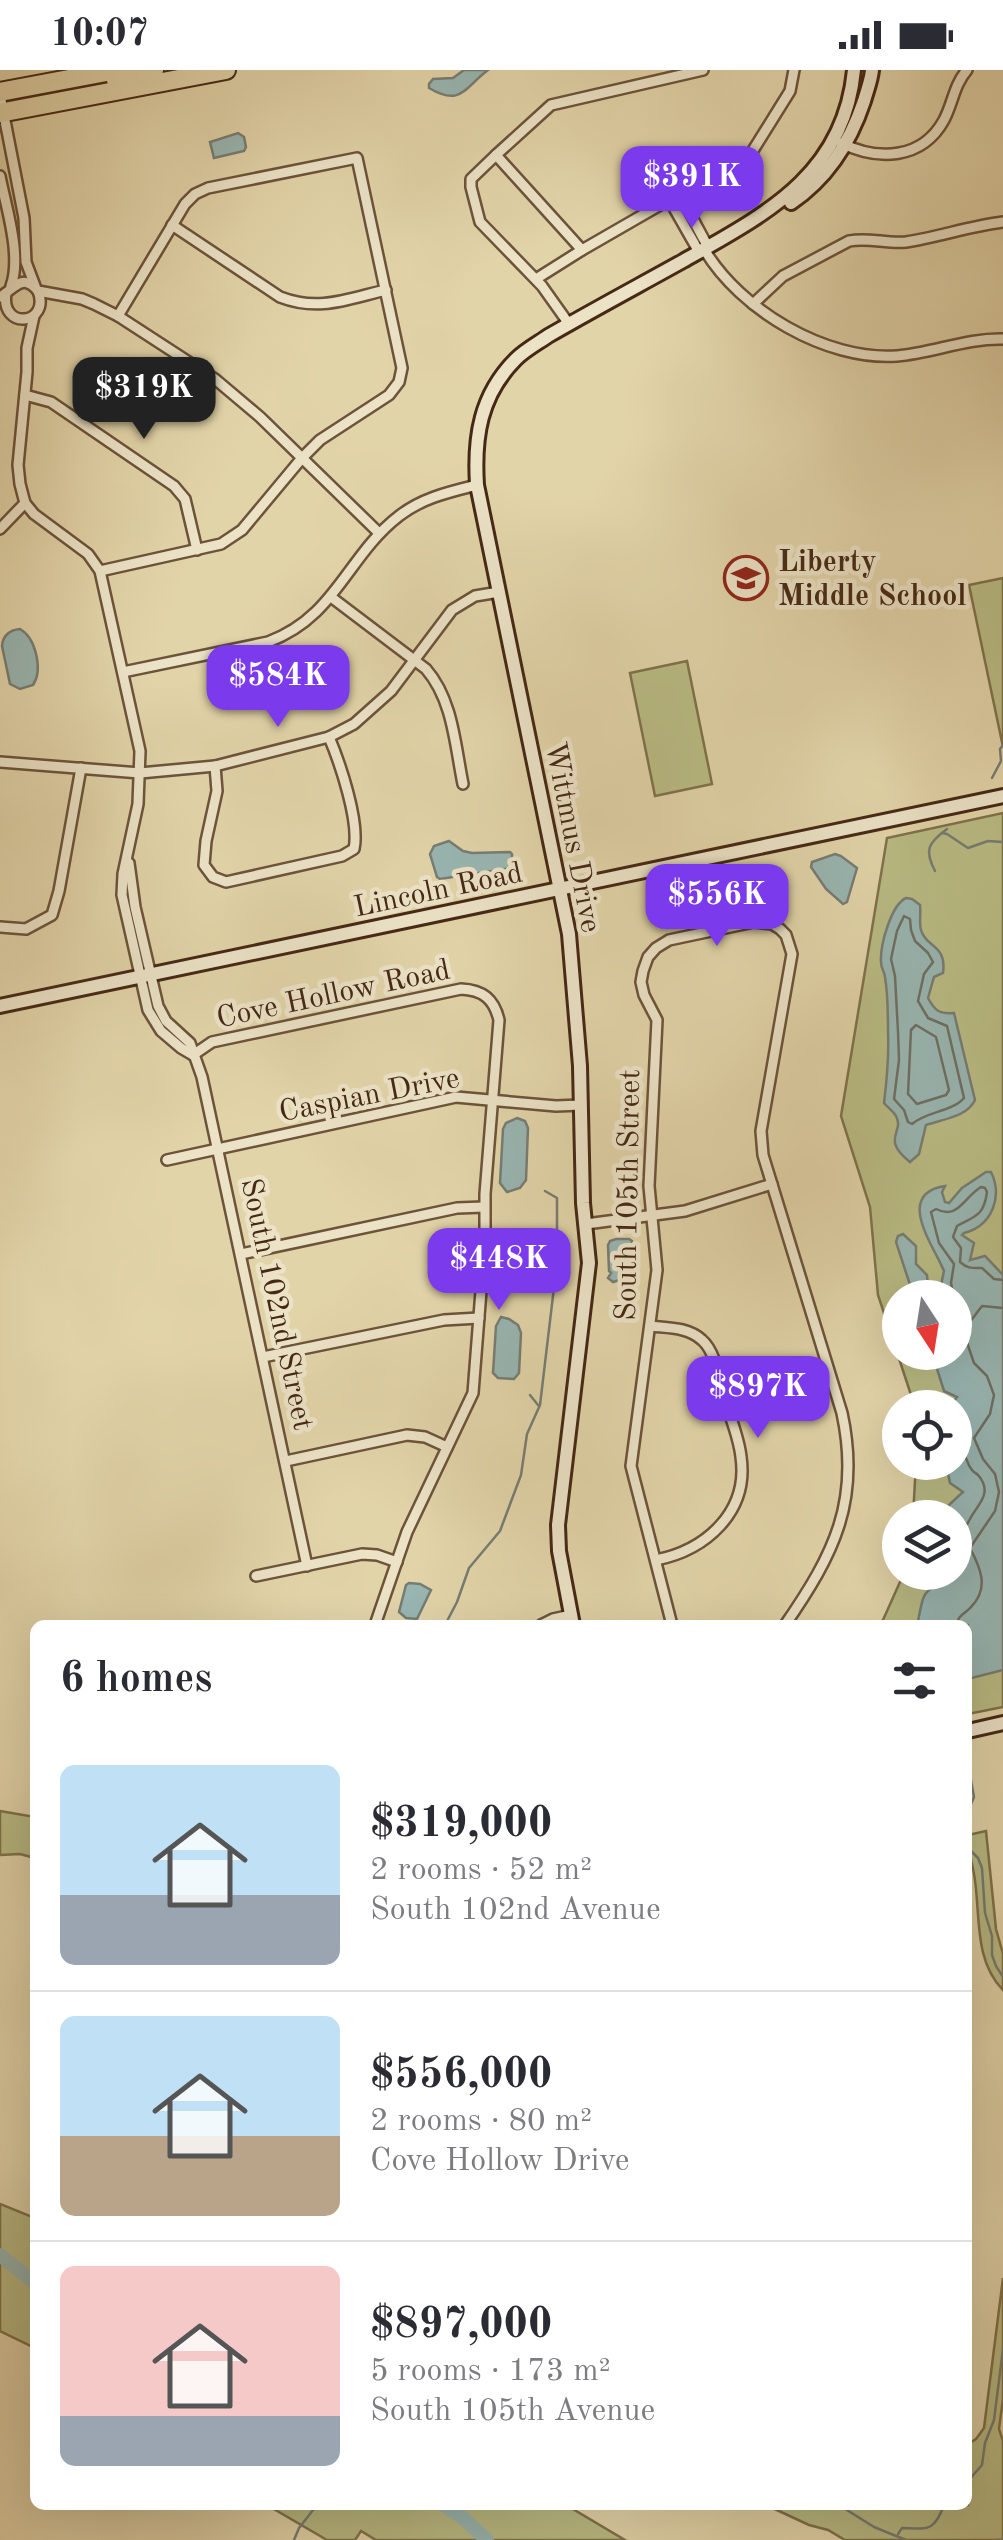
<!DOCTYPE html>
<html lang="en">
<head>
<meta charset="utf-8">
<style>
  :root { --surface:#fff; --page:#f7f7f7; --text:#2b2b33; --muted:#7c7c81; --line:#e1e1e2; --accent:#7c3aed }
  body { margin:0; font-family:"Old Standard TT",serif; background:var(--page); color:var(--text); height:100vh; display:flex; flex-direction:column; font-size:38px; white-space:nowrap }
  * { box-sizing:border-box; margin:0 }
  p { font-size:32px; color:var(--muted) }
  .icon { flex:none; width:55px; height:55px; fill:none; stroke:currentColor; stroke-width:2; stroke-linecap:round; stroke-linejoin:round }
  .map { position:relative; flex:1; overflow:hidden }
  .panel { position:absolute; left:30px; top:1550px; width:942px; height:890px; display:flex; flex-direction:column; background:var(--surface); border-radius:15px; box-shadow:0 10px 40px #0002 }
  .panel>* { flex:none }
  .needle { width:65px; rotate:168deg }
  .tools { position:absolute; left:882px; top:1210px; display:grid; gap:20px }
  .tools a { display:grid; place-items:center; width:90px; height:90px; border-radius:50%; background:var(--surface); box-shadow:0 10px 40px #0002; font-size:50px }
  .price { position:absolute; translate:-50% -85px; padding:0 22px; border-radius:20px; background:var(--accent); color:#fff; font-size:32px; line-height:65px; filter:drop-shadow(0 2px 5px #0008) }
  .price::after { content:''; position:absolute; left:50%; top:60px; width:30px; height:22px; margin-left:-15px; background:inherit; clip-path:polygon(0 0,100% 0,50% 100%) }
  .price.current { background:#222; color:#fff }
  ul { padding:0; list-style:none }
  li { display:flex; align-items:center; gap:30px; height:250px; padding:0 30px }
  li+li { border-top:2px solid var(--line) }
  li span { display:grid; place-items:center; flex:none; width:280px; height:200px; border-radius:15px; color:#555 }
  li>.icon { margin-inline-start:auto }
  span .icon { width:120px; height:120px; fill:#fffc; stroke-width:1 }
  li b { font-size:42px }
  h2 { display:flex; justify-content:space-between; align-items:center; height:120px; padding:0 30px; font-size:42px }
  .status { display:flex; justify-content:space-between; align-items:center; height:70px; padding:0 50px; background:var(--surface); direction:ltr }
  .status svg { height:28px; fill:currentColor }
  .map>svg:first-child { display:block }
  .green { fill:#b9bb84; stroke:#7f724c; stroke-width:2.5; fill-rule:evenodd }
  .water { fill:#98b6b2; stroke:#777d73; stroke-width:2.5 }
  .lines { fill:none; stroke-linecap:round; stroke-linejoin:round }
  .shore { stroke:#6e6f64; stroke-width:2.5 }
  .stream { stroke:#777d73; stroke-width:2.5 }
  .river { stroke:#98b6b2; stroke-width:14 }
  .street-casing { stroke:#6c533a; stroke-width:14 }
  .secondary-casing { stroke:#452815; stroke-width:18 }
  .highway-casing { stroke:#452815; stroke-width:22 }
  .street { stroke:#ece3c7; stroke-width:9 }
  .secondary { stroke:#ece3c7; stroke-width:12 }
  .highway { stroke:#e2d4a9; stroke-width:18 }
  .labels { text-anchor:middle; stroke-width:9; stroke-linejoin:round; paint-order:stroke }
  .poi-label { font-size:30px; font-weight:bold; fill:#452815; stroke:#ece3c7; text-anchor:start }
  .street-label { font-size:30px; fill:#452815; stroke:#ece3c7 }
</style>
</head>
<body>
<div class="status"><b>10:07</b><svg viewBox="0 0 49 12"><path d="M0 12V9h3v3zM5 12V6h3v6zM10 12V3h3v9zM15 12V0h3v12zM26 1h20v11H26zM47 4h2v5h-2z"/></svg></div>
<div class="map">
<svg width="1003" height="2470" viewBox="0 0 1003 2470">
  <rect width="100%" height="100%" fill="#e2d4a9"/>
  <filter id="stains"><feTurbulence type="fractalNoise" baseFrequency=".002" numOctaves="4"/><feColorMatrix values="0 0 0 0 .2 0 0 0 0 .09 0 0 0 0 .02 0 0 0 .5 -.17"/></filter>
  <radialGradient id="worn" r=".72"><stop offset=".6" stop-color="#630" stop-opacity="0"/><stop offset="1" stop-color="#630" stop-opacity=".3"/></radialGradient>
  <g class="green">
    <polygon points="1003,508 1003,677 969,515"/>
    <polygon points="687,591 712,714 655,726 630,603"/>
    <path d="M1003,743V1637L968,1644V1555H877L883,1550L904,1503L955,1502V1448L913,1447L916,1393L955,1392V1338L915,1337L878,1225L870,1137L841,1046L887,768ZM900,1228H955V1282H900Z"/>
    <polygon points="0,1741 35,1747 35,1788 20,1784 0,1785"/>
    <path d="M986,1761L996,1859L1003,1884V1920C973,1890 981,1843 974,1804C972,1790 967,1781 968,1765Z"/>
    <polygon points="0,2134 35,2148 35,2278 0,2261"/>
    <polygon points="1003,2208 1003,2329 999,2359 1003,2371 1003,2470 845,2470 828,2460 809,2455 766,2435 968,2435 968,2374 976,2369 984,2358"/>
    <polygon points="267,2435 566,2435 625,2470 376,2470 361,2461 355,2470 327,2470"/>
  </g>
  <g class="water">
    <path d="M464,0H488C464,18 461,37 429,18V14L433,9L453,8Z"/>
    <polygon points="238,63 244,67 246,77 244,81 214,88 210,72"/>
    <path d="M20,559C36,568 43,600 33,615L20,619L10,614L2,576C3,565 10,560 20,559Z"/>
    <polygon points="449,771 463,781 472,783 510,782 512,784 512,798 440,809 437,807 430,784 434,776"/>
    <polygon points="835,784 841,786 857,798 847,832 843,834 826,819 811,797 812,792"/>
    <path d="M906,828L912,829L920,835C921,843 919,853 921,860C926,878 947,874 943,903L934,907L928,928C935,941 939,944 954,943L975,1030C967,1047 943,1049 926,1055L919,1084L910,1092C880,1068 905,1063 896,1046C893,1041 887,1037 884,1033C887,1009 889,986 888,962C888,944 888,924 885,907C884,900 881,899 881,892C880,875 891,835 906,828Z"/>
    <polygon points="517,1048 525,1051 528,1058 526,1110 520,1118 507,1122 500,1113 503,1059 506,1053"/>
    <path d="M986,1102H991C1003,1127 992,1156 964,1163L962,1165L974,1173L970,1190L985,1186L1003,1205V1600L968,1609V1555H917C924,1528 918,1522 946,1511L939,1503L955,1502V1448L947,1447L949,1435L963,1422L950,1413L946,1394L955,1392V1338L950,1337L957,1327L944,1321L932,1283L955,1282V1254L959,1249V1243L955,1228L948,1227C938,1219 942,1211 944,1201C934,1176 894,1124 945,1116L942,1122L945,1132L949,1133L962,1118Z"/>
    <polygon points="903,1164 916,1176 916,1194 927,1205 928,1218 934,1227 914,1227 896,1172 898,1166"/>
    <polygon points="616,1169 629,1169 632,1171 633,1198 630,1207 613,1212 608,1208 611,1203 609,1201 608,1175 610,1171"/>
    <polygon points="501,1247 509,1249 518,1255 521,1263 519,1303 514,1309 498,1308 493,1303 496,1256"/>
    <polygon points="409,1513 420,1514 431,1520 417,1549 406,1548 399,1542 406,1515"/>
  </g>
  <g class="lines">
    <g class="shore">
      <path d="M904,846L910,849L911,860L915,871L928,883L933,892L924,904L918,931L928,948L947,956L964,1028C952,1042 927,1041 912,1054L908,1052L904,1040L894,1029L899,990L898,962L895,906L891,889L897,861Z"/>
      <polygon points="916,955 936,967 949,1020 946,1025 917,1034 908,1024 911,960"/>
      <path d="M954,1228L951,1213L954,1194L939,1173L931,1142L936,1139C958,1150 963,1128 981,1117L985,1118L987,1122C984,1146 975,1146 957,1156L953,1167L961,1178L960,1192C968,1199 972,1198 982,1198L994,1209L1003,1210"/>
      <path d="M955,1373C968,1383 964,1390 972,1400C973,1402 976,1403 978,1405C994,1423 977,1435 970,1449C965,1458 964,1462 955,1468"/>
      <path d="M956,1555C959,1544 964,1545 971,1537C990,1518 980,1497 970,1478L995,1441L999,1422L995,1404L983,1389L974,1368L990,1344L994,1325L987,1306L974,1293L963,1261L982,1236L1003,1238"/>
    </g>
    <g class="stream">
      <polyline points="992,708 1001,691 1000,679 1003,675"/>
      <polyline points="942,763 947,764 968,778 988,771 1003,772"/>
      <path d="M935,801C924,780 928,773 947,759"/>
      <polyline points="545,1121 557,1128 557,1202"/>
      <polyline points="530,1325 538,1335"/>
      <polyline points="445,1555 457,1532 469,1498 500,1461 521,1405 527,1364 540,1335 555,1209 557,1203 569,1203"/>
      <polyline points="968,1741 974,1727 970,1705"/>
      <polyline points="968,1778 978,1788 982,1798 985,1843 992,1866 992,1885 996,1896 1003,1907"/>
      <polyline points="968,2411 982,2395 985,2373 994,2350 1003,2279"/>
      <polyline points="839,2435 874,2457 906,2470"/>
      <path d="M898,2464L902,2458C928,2459 934,2462 944,2435"/>
      <polyline points="294,2470 299,2458 317,2435"/>
      <polyline points="996,2470 1003,2470"/>
    </g>
    <g class="river">
      <polyline points="0,2185 35,2213"/>
      <polyline points="444,2435 463,2448 487,2470"/>
    </g>
    <defs>
      <g id="street">
        <polyline points="703,0 551,35 496,85 582,180 752,82 790,21 794,0"/>
        <polyline points="0,25 24,148 26,192 35,216"/>
        <path d="M841,73C878,91 922,90 944,50C953,33 954,15 967,0"/>
        <polyline points="496,85 471,109 471,117 480,152 542,216 569,254"/>
        <path d="M0,106C6,137 22,186 11,216"/>
        <polyline points="680,125 708,177"/>
        <polyline points="670,131 699,182"/>
        <path d="M172,155L280,227C319,242 347,229 386,220"/>
        <path d="M704,179C740,240 826,291 897,286C933,283 967,268 1003,269"/>
        <polyline points="536,209 582,180"/>
        <path d="M6,223C0,261 51,255 38,221"/>
        <path d="M0,227C14,219 22,202 38,221L82,229L94,234L118,246L215,309L260,347L379,463"/>
        <path d="M753,234L783,206L849,171C868,167 886,174 906,172C939,167 970,156 1003,152"/>
        <polyline points="34,246 27,278 27,302 18,395 20,414 25,433 34,444 88,484 100,501 140,681 138,734 123,804 122,825 148,940 161,961 181,978 193,985"/>
        <polyline points="25,325 51,332 174,416 185,429 197,480"/>
        <polyline points="0,459 25,433"/>
        <polyline points="100,501 221,474 242,460 302,388 320,370 389,325 399,312 402,298 357,88 208,118 195,124 185,134 118,246"/>
        <path d="M331,527L426,599C453,630 455,675 463,714"/>
        <path d="M123,602L268,572C336,547 347,486 399,446C422,428 449,422 477,415"/>
        <polyline points="0,692 140,703 215,696 329,667 354,654 391,621 452,540 475,526 499,522"/>
        <path d="M215,696L217,721L206,771L204,795L213,807L226,812L342,786L354,779C360,752 340,693 329,667"/>
        <polyline points="129,793 135,837 158,936 166,951 190,973 202,1007 307,1496"/>
        <polyline points="0,857 26,859 52,845 59,821 81,698"/>
        <path d="M193,985L212,972L461,919C483,920 494,929 499,950L485,1124V1170L473,1323L407,1462L375,1555"/>
        <polyline points="167,1090 456,1027 556,1036 581,1035"/>
        <polyline points="586,1154 685,1141 772,1114"/>
        <polyline points="241,1184 457,1138 484,1137"/>
        <path d="M650,1256C668,1258 688,1257 702,1270C716,1282 719,1310 724,1327C730,1347 739,1367 741,1387C749,1442 706,1480 656,1490"/>
        <polyline points="263,1287 444,1250 479,1248"/>
        <polyline points="286,1391 407,1365 425,1367 447,1377"/>
        <polyline points="256,1506 362,1484 377,1485 397,1492"/>
        <polyline points="541,1555 553,1549 571,1545"/>
        <path d="M672,1555L631,1396L657,1200L649,1116L657,950L644,925L641,912L643,901L648,887L656,878L669,870L754,852L772,854L780,859L786,865L792,884L761,1061L763,1085L842,1343C861,1431 834,1484 785,1555"/>
      </g>
      <g id="secondary">
        <path d="M791,133C828,108 850,73 864,31C867,20 871,11 872,0"/>
        <polyline points="0,936 1003,726"/>
        <path d="M573,1555L559,1481L558,1455L589,1193L583,1133L580,996L569,864L477,415C474,367 480,325 516,289C525,280 538,273 548,266C593,240 638,216 683,191C766,144 844,105 854,0"/>
        <polyline points="968,1661 1003,1653"/>
      </g>
      <g id="highway">
        <polyline points="116,10 154,0"/>
        <polyline points="0,22 117,0"/>
        <polyline points="0,43 226,0"/>
      </g>
    </defs>
    <use href="#street" class="street-casing"/>
    <use href="#secondary" class="secondary-casing"/>
    <use href="#highway" class="highway-casing"/>
    <use href="#street" class="street"/>
    <use href="#secondary" class="secondary"/>
    <use href="#highway" class="highway"/>
  </g>
  <defs>
    <symbol id="school-ring" viewBox="-11 -11 22 22"><circle r="9.5" fill="#ece3c7" stroke="#8f2418" stroke-width="1.5"/><path d="M0-5L7-2L0 1L-7-2ZM-4 1L0 2.5L4 1V4Q0 6-4 4Z" fill="#8f2418"/></symbol>
  </defs>
  <g fill-rule="evenodd">
    <use href="#school-ring" x="721" y="483" width="50" height="50"/>
  </g>
  <g class="labels">
    <g class="poi-label">
      <text x="778" y="501">Liberty<tspan x="778" dy="34">Middle School</tspan></text>
    </g>
    <g class="street-label">
      <text transform="translate(574 767) rotate(79)" y="10">Wittmus Drive</text>
      <text transform="translate(438 819) rotate(-12)" y="10">Lincoln Road</text>
      <text transform="translate(333 923) rotate(-12)" y="10">Cove Hollow Road</text>
      <text transform="translate(369 1024) rotate(-11)" y="10">Caspian Drive</text>
      <text transform="translate(627 1125) rotate(-89)" y="10">South 105th Street</text>
      <text transform="translate(278 1234) rotate(78)" y="10">South 102nd Street</text>
    </g>
  </g>
  <rect width="100%" height="100%" filter="url(#stains)"/>
  <rect width="100%" height="100%" fill="url(#worn)"/>
</svg>
<div class="tools">
<a><svg class="needle" viewBox="-14 -14 28 28"><path d="M0-13l5 13h-10z" fill="#e53935"/><path d="M0 13l5-13h-10z" fill="#7c7c81"/></svg></a>
<a><svg class="icon" aria-label="locate" viewBox="0 0 24 24"><circle cx="12" cy="12" r="6"/><path d="M12 2v4M12 18v4M2 12h4M18 12h4"/></svg></a>
<a><svg class="icon" aria-label="layers" viewBox="0 0 24 24"><path d="M12 4l9 5-9 5-9-5zM3 14l9 5 9-5"/></svg></a>
</div>
<b class="price" style="left:692px;top:161px">$391K</b>
<b class="price current" style="left:144px;top:372px">$319K</b>
<b class="price" style="left:278px;top:660px">$584K</b>
<b class="price" style="left:717px;top:879px">$556K</b>
<b class="price" style="left:499px;top:1243px">$448K</b>
<b class="price" style="left:758px;top:1371px">$897K</b>
<section class="panel">
<h2>6 homes<svg class="icon" aria-label="filters" viewBox="0 0 24 24"><path d="M4 7h16M4 17h16"/><circle cx="9" cy="7" r="2"/><circle cx="15" cy="17" r="2"/></svg></h2>
<ul>
<li><span style="background:linear-gradient(#bfe0f5 65%,#9aa5b1 0)"><svg class="icon" aria-label="home" viewBox="0 0 24 24"><path d="M3 11l9-7 9 7M6 9v11h12V9"/></svg></span><div><b>$319,000</b><p>2 rooms · 52 m²</p><p>South 102nd Avenue</p></div></li>
<li><span style="background:linear-gradient(#bfe0f5 60%,#b9a48a 0)"><svg class="icon" aria-label="home" viewBox="0 0 24 24"><path d="M3 11l9-7 9 7M6 9v11h12V9"/></svg></span><div><b>$556,000</b><p>2 rooms · 80 m²</p><p>Cove Hollow Drive</p></div></li>
<li><span style="background:linear-gradient(#f6c9c9 75%,#9aa5b1 0)"><svg class="icon" aria-label="home" viewBox="0 0 24 24"><path d="M3 11l9-7 9 7M6 9v11h12V9"/></svg></span><div><b>$897,000</b><p>5 rooms · 173 m²</p><p>South 105th Avenue</p></div></li>
</ul>
</section>
</div>
</body>
</html>
